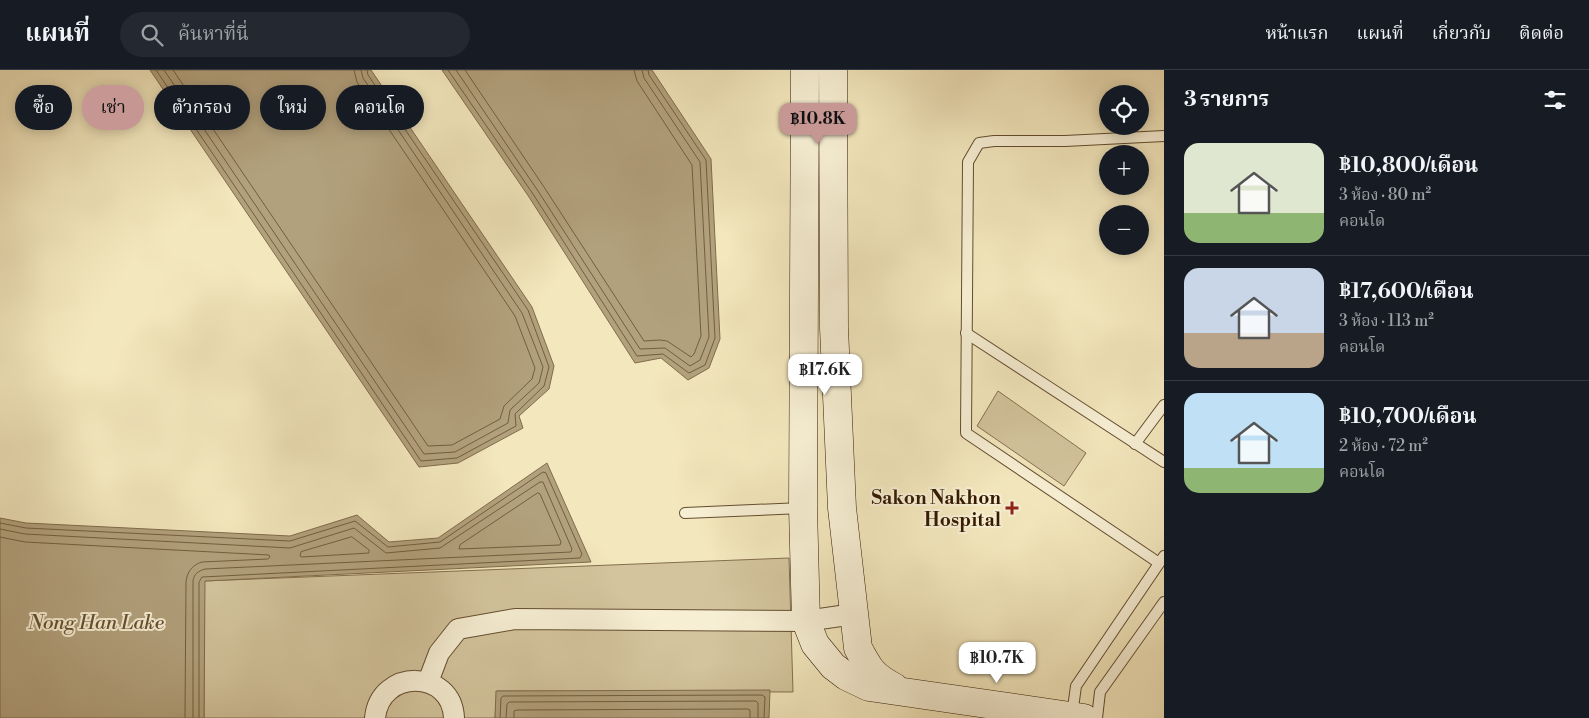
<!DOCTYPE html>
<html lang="th">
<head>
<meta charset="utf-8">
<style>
  :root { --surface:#171b24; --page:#242831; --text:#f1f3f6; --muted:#9ea1a6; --line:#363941; --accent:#c59692 }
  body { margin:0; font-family:"Libre Bodoni","Noto Serif Thai",serif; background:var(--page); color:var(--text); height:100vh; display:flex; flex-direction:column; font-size:19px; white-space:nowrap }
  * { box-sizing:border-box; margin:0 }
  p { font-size:16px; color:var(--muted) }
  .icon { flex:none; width:28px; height:28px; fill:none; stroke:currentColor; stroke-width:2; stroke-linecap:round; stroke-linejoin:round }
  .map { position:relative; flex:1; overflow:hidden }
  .panel { display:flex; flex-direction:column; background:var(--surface); width:425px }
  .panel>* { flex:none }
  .top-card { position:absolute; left:15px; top:15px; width:475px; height:45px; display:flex; gap:10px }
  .fabs { position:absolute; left:1099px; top:15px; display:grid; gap:10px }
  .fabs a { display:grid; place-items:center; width:50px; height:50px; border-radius:50%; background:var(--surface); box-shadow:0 2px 12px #0003; font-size:25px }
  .price { position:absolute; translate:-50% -42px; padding:0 11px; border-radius:10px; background:#fff; color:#222; font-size:16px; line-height:32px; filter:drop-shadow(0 1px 2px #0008) }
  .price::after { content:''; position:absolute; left:50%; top:30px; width:15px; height:11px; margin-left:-8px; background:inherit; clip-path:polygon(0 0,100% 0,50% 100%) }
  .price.active { background:var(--accent); color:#111 }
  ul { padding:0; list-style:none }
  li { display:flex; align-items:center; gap:15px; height:125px; padding:0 20px }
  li+li { border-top:1px solid var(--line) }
  li span { display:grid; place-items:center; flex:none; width:140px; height:100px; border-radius:15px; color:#555 }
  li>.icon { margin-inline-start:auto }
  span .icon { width:60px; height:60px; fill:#fffc; stroke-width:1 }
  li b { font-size:21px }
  h2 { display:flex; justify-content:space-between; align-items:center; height:60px; padding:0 20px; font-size:21px }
  .pill { padding:0 18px; border-radius:22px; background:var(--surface); box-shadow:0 2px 12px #0003; font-size:18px; line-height:45px }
  .pill.active { background:var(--accent); color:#111 }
  header { display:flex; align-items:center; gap:30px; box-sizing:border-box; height:70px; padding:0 25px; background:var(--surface); border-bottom:1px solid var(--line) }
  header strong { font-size:24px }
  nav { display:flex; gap:28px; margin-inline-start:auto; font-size:18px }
  .search { width:350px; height:45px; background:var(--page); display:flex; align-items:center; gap:12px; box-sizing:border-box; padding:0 18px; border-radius:28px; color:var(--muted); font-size:19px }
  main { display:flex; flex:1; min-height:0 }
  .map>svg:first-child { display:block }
  .green { fill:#d3c49d; stroke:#846f4e }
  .water { fill:#b2a17d; stroke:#806b4b }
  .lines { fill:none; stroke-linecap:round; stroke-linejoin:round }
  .shore { stroke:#735e3e; stroke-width:1 }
  .service-casing { stroke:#644d2f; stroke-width:12 }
  .minor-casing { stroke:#644d2f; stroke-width:22 }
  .secondary-casing { stroke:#341a00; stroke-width:29 }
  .service { stroke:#f7efd4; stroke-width:10 }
  .minor { stroke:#f7efd4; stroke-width:20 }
  .secondary { stroke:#f7efd4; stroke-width:28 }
  .poi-dot { fill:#8f2418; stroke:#f7efd4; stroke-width:2 }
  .labels { text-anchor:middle; stroke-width:4; stroke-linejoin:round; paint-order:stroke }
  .poi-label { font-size:19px; font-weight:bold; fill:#341a00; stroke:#f7efd4; text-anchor:end }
  .water-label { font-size:20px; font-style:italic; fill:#665032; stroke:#f7efd4 }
</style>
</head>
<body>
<header>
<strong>แผนที่</strong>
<div class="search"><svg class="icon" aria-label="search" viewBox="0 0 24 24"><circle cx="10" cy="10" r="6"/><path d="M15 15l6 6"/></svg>ค้นหาที่นี่</div>
<nav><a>หน้าแรก</a><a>แผนที่</a><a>เกี่ยวกับ</a><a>ติดต่อ</a></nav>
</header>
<main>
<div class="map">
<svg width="1164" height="648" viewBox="0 0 1164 648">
  <rect width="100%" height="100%" fill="#f3e7bd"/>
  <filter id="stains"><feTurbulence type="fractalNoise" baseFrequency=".004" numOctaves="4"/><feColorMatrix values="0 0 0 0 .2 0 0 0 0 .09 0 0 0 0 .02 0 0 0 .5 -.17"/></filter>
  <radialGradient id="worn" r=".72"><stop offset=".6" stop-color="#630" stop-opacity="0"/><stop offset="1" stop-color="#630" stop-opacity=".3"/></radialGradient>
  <g class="green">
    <polygon points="998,321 1086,383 1064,416 977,356"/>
    <polygon points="789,488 793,622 497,621 495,648 204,648 204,511"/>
  </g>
  <g class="water">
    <polygon points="150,0 371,0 532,237 554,296 549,319 519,346 523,358 458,393 419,397"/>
    <polygon points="442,0 652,0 711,89 720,269 709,298 688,310 661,288 635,293 529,127"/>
    <polygon points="547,393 591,492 205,511 204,648 0,648 0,448 26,453 290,466 357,445 389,472 438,468"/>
    <polygon points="770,620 769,648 495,648 496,621"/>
  </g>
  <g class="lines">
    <g class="shore">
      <polyline points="156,0 421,391 457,388 516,356 515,344 544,316 549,297 528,240 368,5 367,0"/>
      <polyline points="164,0 424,384 455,382 508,353 510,340 539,313 543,297 522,243 363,8 361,0"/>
      <polyline points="173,0 428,376 452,375 500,349 504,336 532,309 535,298 515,246 357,12 354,0"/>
      <polyline points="448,0 533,124 637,286 663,284 689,303 705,295 715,268 706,90 649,5 648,0"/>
      <polyline points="456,0 538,121 640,279 665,278 690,296 700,290 709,267 700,92 644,8 642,0"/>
      <polyline points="465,0 544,117 644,271 660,270 667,271 691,287 694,284 701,266 692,95 637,11 634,0"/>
      <polygon points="538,423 540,424 561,472 560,475 459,479 460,475"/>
      <polyline points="0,453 26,458 290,471 355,451 388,477 440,472 543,402 546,403 582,484 580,488 202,507 199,512 199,648"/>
      <path d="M0,459L25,464L290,478L354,458L386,483L440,478L540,412H543L572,479L571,482L205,499C198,501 194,504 193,511V648"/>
      <path d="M0,467L25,472L269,485L270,487L268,489L202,492C192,495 187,502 186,512L185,648"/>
      <polygon points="352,467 369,480 369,483 302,487 300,486 301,482"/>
      <polyline points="500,648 501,628 503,626 762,625 765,627 764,648"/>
      <polyline points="506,648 507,634 509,632 756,631 758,633 758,648"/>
      <polyline points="514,648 514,641 517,640 748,639 750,640 750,648"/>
    </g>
    <defs>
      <g id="service">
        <polyline points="966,263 1164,392"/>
        <polyline points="1135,374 1164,335"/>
        <polyline points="685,443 802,438"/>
        <polyline points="1159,493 966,363 968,92 979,73 994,71 1065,71 1164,66"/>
        <polyline points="1072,645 1076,616 1164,486"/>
        <polyline points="1097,648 1100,622 1164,532"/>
      </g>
      <g id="minor">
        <polyline points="428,612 439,583 458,559 515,549 806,551 854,544"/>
        <path d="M375,648C380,598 452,599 454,648"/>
      </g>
      <g id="secondary">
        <polyline points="805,0 803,438 806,551 815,574 833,596 846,606 869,617 1084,648"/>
        <path d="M833,0L834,258L842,438L858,578C869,599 873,606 894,617"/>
      </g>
    </defs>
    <use href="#service" class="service-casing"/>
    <use href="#minor" class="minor-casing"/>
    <use href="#secondary" class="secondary-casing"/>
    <use href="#service" class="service"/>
    <use href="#minor" class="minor"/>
    <use href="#secondary" class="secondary"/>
  </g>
  <path class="poi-dot" d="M1009.5 430.5h5v5h5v5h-5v5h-5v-5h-5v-5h5z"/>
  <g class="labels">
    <g class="poi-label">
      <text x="1001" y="434">Sakon Nakhon<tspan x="1001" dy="22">Hospital</tspan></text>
    </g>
    <g class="water-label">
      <text x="96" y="559">Nong Han Lake</text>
    </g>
  </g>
  <rect width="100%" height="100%" filter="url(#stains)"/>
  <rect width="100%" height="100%" fill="url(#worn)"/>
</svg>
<div class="fabs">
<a><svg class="icon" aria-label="locate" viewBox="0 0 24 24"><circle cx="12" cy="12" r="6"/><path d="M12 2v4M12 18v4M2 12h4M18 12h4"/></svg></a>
<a>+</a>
<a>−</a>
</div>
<b class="price active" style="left:818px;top:75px">฿10.8K</b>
<b class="price" style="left:825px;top:326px">฿17.6K</b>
<b class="price" style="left:997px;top:614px">฿10.7K</b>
<div class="top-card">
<a class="pill">ซื้อ</a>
<a class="pill active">เช่า</a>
<a class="pill">ตัวกรอง</a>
<a class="pill">ใหม่</a>
<a class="pill">คอนโด</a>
</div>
</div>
<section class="panel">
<h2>3 รายการ<svg class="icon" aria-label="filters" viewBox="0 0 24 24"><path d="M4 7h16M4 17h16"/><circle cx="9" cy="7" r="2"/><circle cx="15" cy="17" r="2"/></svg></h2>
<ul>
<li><span style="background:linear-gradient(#dfe7d0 70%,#8fb573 0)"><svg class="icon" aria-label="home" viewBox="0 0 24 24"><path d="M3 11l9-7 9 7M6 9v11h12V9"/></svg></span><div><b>฿10,800/เดือน</b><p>3 ห้อง · 80 m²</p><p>คอนโด</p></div></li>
<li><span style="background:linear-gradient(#c9d6e8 65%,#b9a48a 0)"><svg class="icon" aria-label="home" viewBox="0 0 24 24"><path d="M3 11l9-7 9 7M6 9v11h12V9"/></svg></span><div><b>฿17,600/เดือน</b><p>3 ห้อง · 113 m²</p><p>คอนโด</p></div></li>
<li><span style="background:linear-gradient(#bfe0f5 75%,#8fb573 0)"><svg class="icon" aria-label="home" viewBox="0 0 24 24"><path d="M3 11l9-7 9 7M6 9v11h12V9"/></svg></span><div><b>฿10,700/เดือน</b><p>2 ห้อง · 72 m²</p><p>คอนโด</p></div></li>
</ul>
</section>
</main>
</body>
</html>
